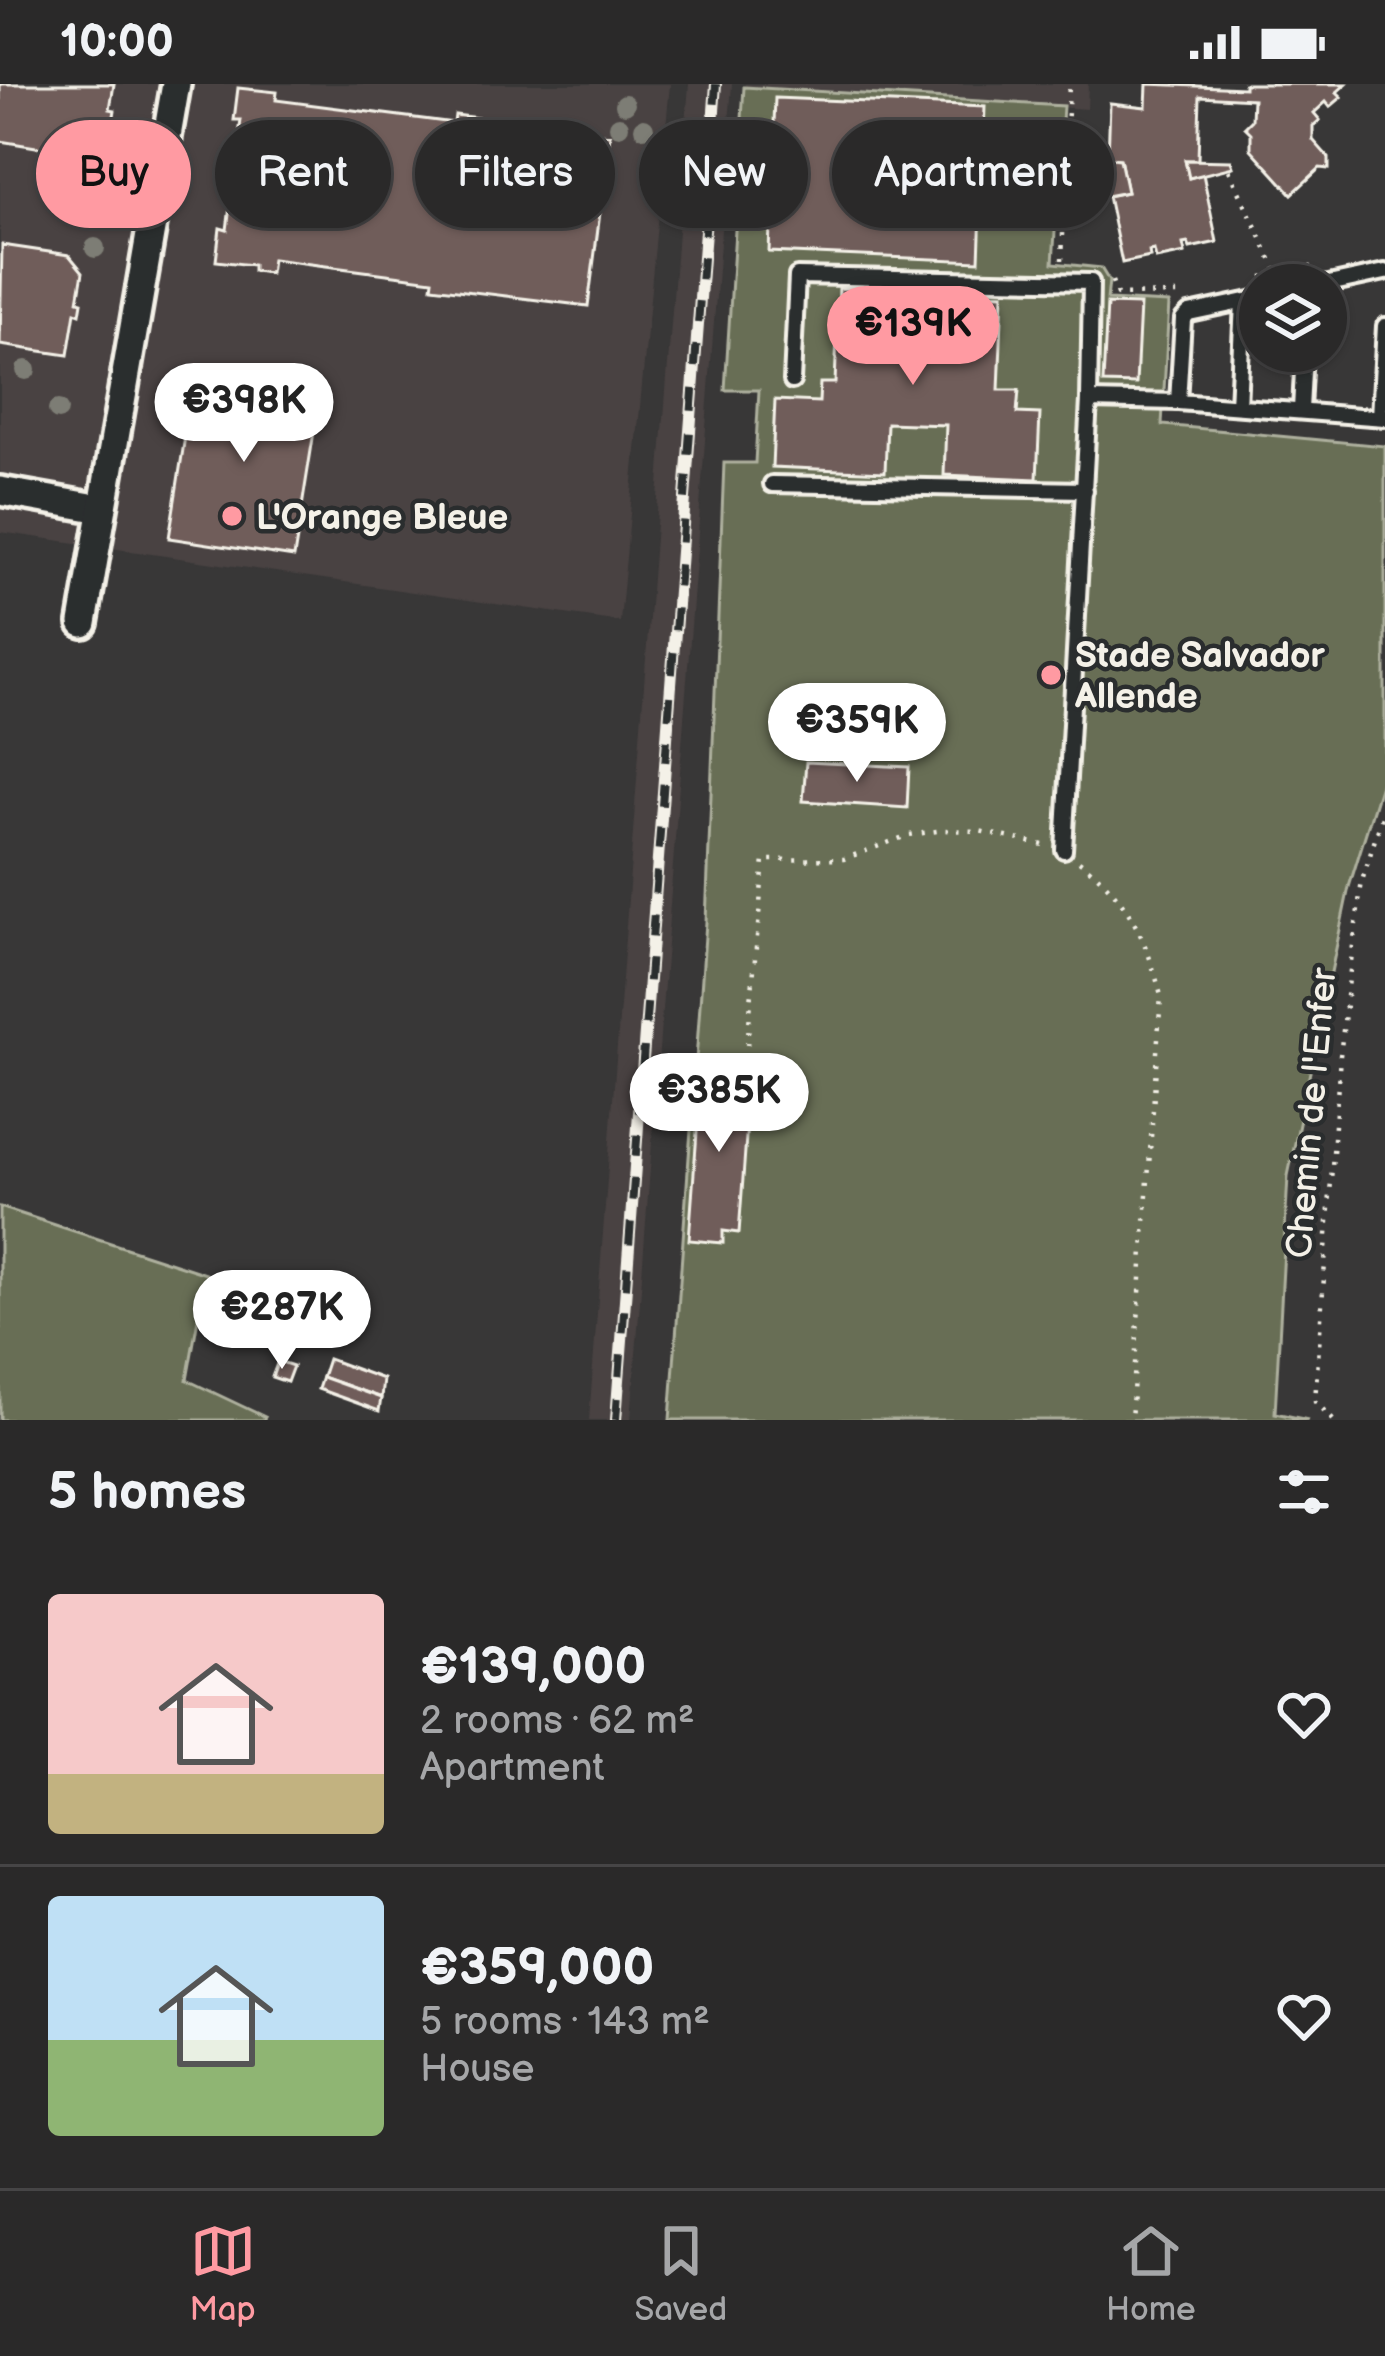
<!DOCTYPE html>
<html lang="en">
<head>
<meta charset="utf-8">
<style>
  :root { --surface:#2a2929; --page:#323131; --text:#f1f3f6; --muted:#a5a6a8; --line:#464546; --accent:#ff9aa2 }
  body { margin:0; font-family:"Balsamiq Sans",sans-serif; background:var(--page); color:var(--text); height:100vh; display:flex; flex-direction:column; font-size:45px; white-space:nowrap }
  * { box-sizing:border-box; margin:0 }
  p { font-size:39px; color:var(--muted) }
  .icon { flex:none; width:66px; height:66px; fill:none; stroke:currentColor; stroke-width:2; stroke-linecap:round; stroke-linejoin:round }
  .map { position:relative; height:1336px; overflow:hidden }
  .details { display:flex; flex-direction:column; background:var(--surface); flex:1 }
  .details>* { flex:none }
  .top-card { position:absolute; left:36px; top:36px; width:1314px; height:108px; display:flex; gap:24px }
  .fabs { position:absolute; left:1239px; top:180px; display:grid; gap:24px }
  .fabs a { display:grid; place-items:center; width:108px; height:108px; border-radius:50%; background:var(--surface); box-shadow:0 3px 9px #0004,0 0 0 3px var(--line); font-size:60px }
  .price { position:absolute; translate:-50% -102px; padding:0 27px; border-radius:42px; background:#fff; color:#222; font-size:39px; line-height:78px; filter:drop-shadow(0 3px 6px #0008) }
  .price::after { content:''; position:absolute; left:50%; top:72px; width:36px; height:27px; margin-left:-18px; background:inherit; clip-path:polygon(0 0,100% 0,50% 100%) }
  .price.on { background:var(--accent); color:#111 }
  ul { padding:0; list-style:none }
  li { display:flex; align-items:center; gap:36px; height:300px; padding:0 48px }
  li+li { border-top:3px solid var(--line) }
  li span { display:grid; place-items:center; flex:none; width:336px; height:240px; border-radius:12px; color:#555 }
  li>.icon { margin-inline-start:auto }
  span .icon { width:144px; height:144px; fill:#fffc; stroke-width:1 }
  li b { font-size:51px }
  h2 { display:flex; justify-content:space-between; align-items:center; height:144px; padding:0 48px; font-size:51px }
  .pill { padding:0 42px; border-radius:54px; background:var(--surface); box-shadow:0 3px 9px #0004,0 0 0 3px var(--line); font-size:42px; line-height:108px }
  .pill.on { background:var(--accent); color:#111 }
  .status { display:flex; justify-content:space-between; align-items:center; height:84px; padding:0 60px; background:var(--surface); direction:ltr }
  .status svg { height:33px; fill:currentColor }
  .tab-bar { display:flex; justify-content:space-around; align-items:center; height:168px; border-top:3px solid var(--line); background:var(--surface); font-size:33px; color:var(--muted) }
  .tab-bar a { display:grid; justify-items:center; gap:6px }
  .tab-bar .on { color:var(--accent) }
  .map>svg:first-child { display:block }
  .built { fill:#494242 }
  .green { fill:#676e54; stroke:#aeb09e; stroke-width:3 }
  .building { fill:#705d5a; stroke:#f4f1e8; stroke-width:3 }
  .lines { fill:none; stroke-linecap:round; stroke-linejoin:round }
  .lane-casing { stroke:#f4f1e8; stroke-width:22 }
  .street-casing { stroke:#f4f1e8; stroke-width:36 }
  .path { stroke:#f4f1e8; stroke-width:4.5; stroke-dasharray:3 9; stroke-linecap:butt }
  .lane { stroke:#2a2d2e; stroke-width:14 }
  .street { stroke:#2a2d2e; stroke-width:27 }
  .rail-casing { stroke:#f4f1e8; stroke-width:12 }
  .rail { stroke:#2a2d2e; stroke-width:8; stroke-dasharray:22; stroke-linecap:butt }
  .tree { fill:#7d7d74 }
  .poi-dot { fill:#ff9aa2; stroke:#2a2d2e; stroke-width:4.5 }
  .labels { text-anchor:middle; stroke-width:9; stroke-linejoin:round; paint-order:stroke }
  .poi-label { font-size:36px; font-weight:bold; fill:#f4f1e8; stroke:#2a2d2e; text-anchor:start }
  .street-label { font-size:36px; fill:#f4f1e8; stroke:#2a2d2e }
</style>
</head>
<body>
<div class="status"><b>10:00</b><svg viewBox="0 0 49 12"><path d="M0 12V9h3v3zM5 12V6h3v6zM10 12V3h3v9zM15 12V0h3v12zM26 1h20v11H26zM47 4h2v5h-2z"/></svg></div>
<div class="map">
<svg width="1385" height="1336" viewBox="0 0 1385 1336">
  <rect width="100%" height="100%" fill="#383737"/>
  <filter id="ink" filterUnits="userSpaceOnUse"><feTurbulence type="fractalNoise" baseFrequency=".00833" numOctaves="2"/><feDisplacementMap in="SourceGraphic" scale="24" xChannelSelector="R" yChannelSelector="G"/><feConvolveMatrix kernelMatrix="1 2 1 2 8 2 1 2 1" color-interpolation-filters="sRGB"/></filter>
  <g filter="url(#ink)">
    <g class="built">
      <polygon points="0,0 670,0 620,538 0,448"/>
      <polygon points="689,0 732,0 631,1336 589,1336"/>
      <polygon points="745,0 1088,0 1087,25 744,3"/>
    </g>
    <g class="green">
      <polygon points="744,3 1063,22 1053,179 1101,184 1109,197 1107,216 1169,219 1162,341 1385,362 1385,687 1349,803 1288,1092 1275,1329 1308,1336 670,1336 706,838 724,379 755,379 759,306 725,306"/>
      <polygon points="0,1123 206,1190 187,1296 265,1333 263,1336 0,1336"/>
    </g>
    <g class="building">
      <polygon points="0,0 114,0 110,25 115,26 113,38 108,37 102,74 0,57"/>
      <polygon points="1147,0 1244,4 1244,0 1346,0 1337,8 1342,13 1330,23 1326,18 1314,29 1320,36 1313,42 1313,56 1329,74 1329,85 1320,84 1292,110 1251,65 1251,49 1245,43 1252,36 1253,15 1200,12 1198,76 1185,76 1189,94 1203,90 1217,158 1190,164 1188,159 1183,160 1185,169 1156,175 1154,166 1149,167 1150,173 1122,179 1108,112 1127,108 1120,75 1108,74 1110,19 1146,23"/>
      <polygon points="238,4 277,8 276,16 454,39 455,31 610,51 588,222 432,203 433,196 272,175 270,189 253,187 253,181 216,177 220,144 227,146 241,36 234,36"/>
      <polygon points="775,14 985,23 979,177 769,168"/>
      <polygon points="1103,73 1120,75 1127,108 1101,113"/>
      <polygon points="1185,76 1231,77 1233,83 1189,94"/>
      <polygon points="2,161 69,171 83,188 78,217 82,218 80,230 75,228 68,271 0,261"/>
      <polygon points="839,204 1003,210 999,306 1019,306 1017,329 1040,330 1037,395 944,391 946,341 887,339 885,388 772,383 775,316 819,318 820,299 835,299"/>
      <polygon points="1107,220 1140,221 1136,300 1103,299"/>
      <polygon points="195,289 320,310 294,473 169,454"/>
      <polygon points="806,678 909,683 907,724 803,717"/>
      <polygon points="702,981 736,983 735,997 750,998 739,1149 723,1147 723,1159 689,1156"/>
      <polygon points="328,1275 383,1295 381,1314 322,1293"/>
      <polygon points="278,1277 293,1282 287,1298 272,1293"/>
      <polygon points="322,1293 381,1314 379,1327 318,1305"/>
    </g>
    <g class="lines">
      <defs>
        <g id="lane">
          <polyline points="1324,201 1385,188"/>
          <polyline points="1260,214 1189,229 1183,235 1178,318 1385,334"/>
          <polyline points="792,297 797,192 1091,198 1089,316"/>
          <polyline points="1238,322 1243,218"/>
          <polyline points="1301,326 1304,267"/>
          <polyline points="1380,333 1385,242"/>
          <polyline points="772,400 1085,406"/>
          <polyline points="1064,766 1089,316 1178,318"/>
        </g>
        <g id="street">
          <polyline points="0,407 102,425"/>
          <polyline points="83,539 176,0"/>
        </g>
      </defs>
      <use href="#lane" class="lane-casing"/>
      <use href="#street" class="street-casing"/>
      <g class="path">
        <polyline points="1229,86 1278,190"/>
        <polyline points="1062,176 1069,0"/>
        <polyline points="1262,193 1315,182"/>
        <polyline points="1112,197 1117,211 1180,210"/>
        <path d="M1079,777C1127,811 1147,856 1161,912L1131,1336"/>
        <polyline points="746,973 764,776 844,775 909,751 944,746 979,747 1048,762"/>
        <polyline points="1333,1336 1315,1317 1340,972 1352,869 1362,797 1385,723"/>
      </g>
      <use href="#lane" class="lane"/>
      <use href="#street" class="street"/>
      <defs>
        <polyline id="rail" points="616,1336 716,0"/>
      </defs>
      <use href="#rail" class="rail-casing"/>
      <use href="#rail" class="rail"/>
    </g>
    <g class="tree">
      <circle cx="625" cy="20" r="10"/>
      <circle cx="619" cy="42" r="10"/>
      <circle cx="644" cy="44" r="10"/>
      <circle cx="59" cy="85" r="10"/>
      <circle cx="105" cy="110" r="10"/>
      <circle cx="95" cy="164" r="10"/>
      <circle cx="26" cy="286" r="10"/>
      <circle cx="58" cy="326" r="10"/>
    </g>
  </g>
  <g class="poi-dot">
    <circle cx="232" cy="432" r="12"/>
    <circle cx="1051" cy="591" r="12"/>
  </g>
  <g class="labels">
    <g class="poi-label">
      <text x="256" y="445">L'Orange Bleue</text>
      <text x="1075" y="583">Stade Salvador<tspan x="1075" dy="41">Allende</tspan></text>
    </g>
    <g class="street-label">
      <text transform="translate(1310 1029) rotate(-85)" y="13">Chemin de l'Enfer</text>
    </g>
  </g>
</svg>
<div class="fabs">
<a><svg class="icon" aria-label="layers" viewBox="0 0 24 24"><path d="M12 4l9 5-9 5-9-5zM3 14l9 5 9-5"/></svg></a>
</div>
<b class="price on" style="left:913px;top:304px">€139K</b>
<b class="price" style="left:244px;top:381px">€398K</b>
<b class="price" style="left:857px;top:701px">€359K</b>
<b class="price" style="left:719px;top:1071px">€385K</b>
<b class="price" style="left:282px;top:1288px">€287K</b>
<div class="top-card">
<a class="pill on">Buy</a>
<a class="pill">Rent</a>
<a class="pill">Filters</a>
<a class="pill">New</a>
<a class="pill">Apartment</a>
</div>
</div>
<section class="details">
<h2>5 homes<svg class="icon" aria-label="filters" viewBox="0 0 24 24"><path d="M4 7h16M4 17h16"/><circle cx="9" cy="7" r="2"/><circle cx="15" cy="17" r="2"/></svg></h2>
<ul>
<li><span style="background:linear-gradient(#f6c9c9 75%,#c2b280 0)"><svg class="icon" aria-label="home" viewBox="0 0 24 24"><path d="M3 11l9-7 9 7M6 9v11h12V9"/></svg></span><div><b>€139,000</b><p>2 rooms · 62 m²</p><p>Apartment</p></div><svg class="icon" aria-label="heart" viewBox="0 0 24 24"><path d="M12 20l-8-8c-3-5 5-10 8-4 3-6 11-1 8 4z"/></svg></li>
<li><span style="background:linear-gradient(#bfe0f5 60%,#8fb573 0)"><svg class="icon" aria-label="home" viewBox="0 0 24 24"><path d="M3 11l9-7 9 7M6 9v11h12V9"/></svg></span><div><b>€359,000</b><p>5 rooms · 143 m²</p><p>House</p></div><svg class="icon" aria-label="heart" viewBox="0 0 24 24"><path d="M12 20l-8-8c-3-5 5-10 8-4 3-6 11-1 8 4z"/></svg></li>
</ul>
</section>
<nav class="tab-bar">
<a class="on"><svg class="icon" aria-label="map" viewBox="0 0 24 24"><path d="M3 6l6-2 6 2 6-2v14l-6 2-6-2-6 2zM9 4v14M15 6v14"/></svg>Map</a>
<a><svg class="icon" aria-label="saved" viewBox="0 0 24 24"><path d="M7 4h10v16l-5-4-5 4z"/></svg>Saved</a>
<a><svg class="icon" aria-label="home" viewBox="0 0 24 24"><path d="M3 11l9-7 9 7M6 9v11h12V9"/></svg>Home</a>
</nav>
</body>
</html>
